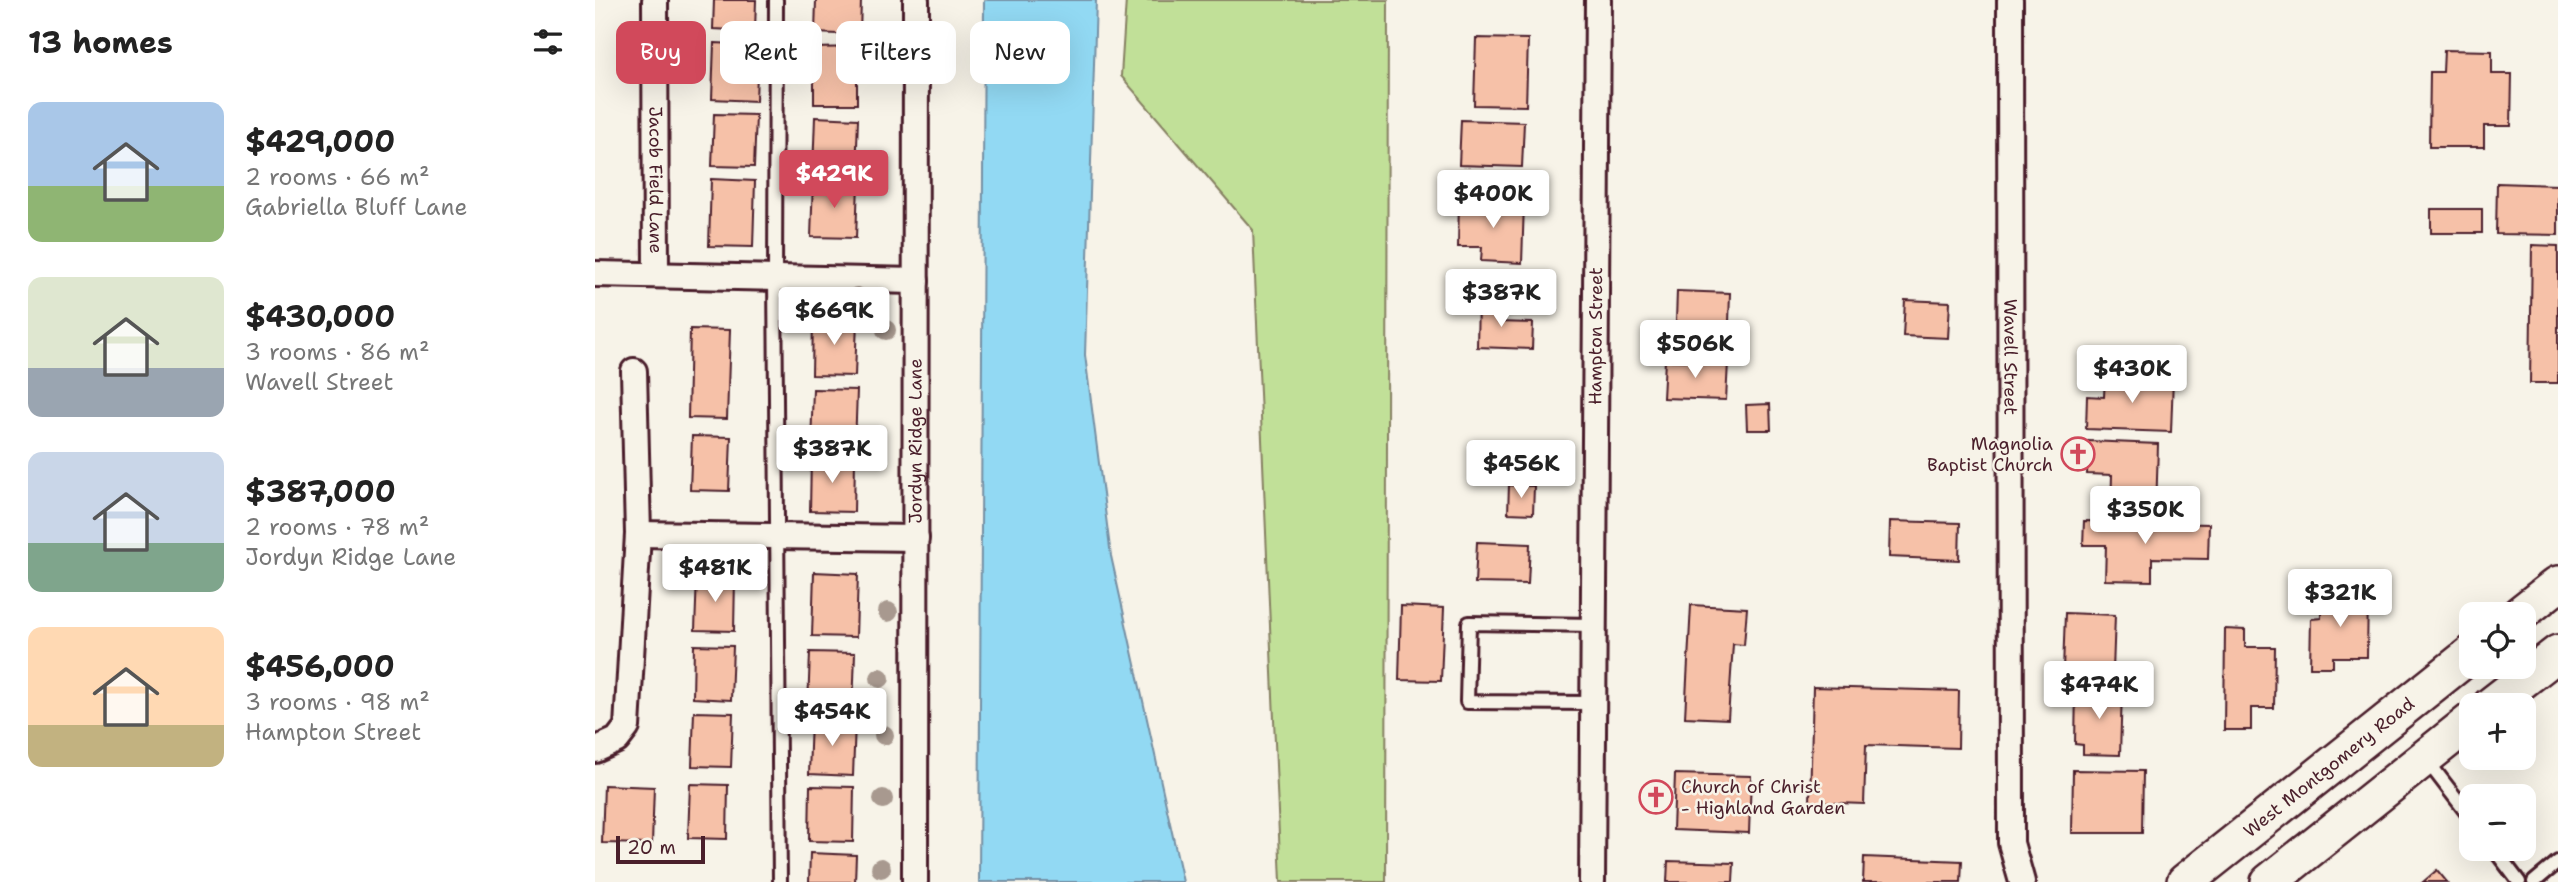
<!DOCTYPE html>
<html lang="en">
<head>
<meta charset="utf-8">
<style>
  :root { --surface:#fff; --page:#f2f2f2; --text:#222; --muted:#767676; --accent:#d1495b }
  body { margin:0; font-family:"Shantell Sans",sans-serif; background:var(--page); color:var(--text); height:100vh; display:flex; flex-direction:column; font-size:26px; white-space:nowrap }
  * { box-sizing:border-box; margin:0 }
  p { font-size:23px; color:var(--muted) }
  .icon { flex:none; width:38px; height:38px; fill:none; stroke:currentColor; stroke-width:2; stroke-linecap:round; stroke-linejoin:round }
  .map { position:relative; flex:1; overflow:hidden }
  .sheet { display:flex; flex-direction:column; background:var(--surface); width:595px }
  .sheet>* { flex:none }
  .hud { position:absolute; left:21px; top:21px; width:665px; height:63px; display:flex; gap:14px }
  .fabs { position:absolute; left:1864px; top:602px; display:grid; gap:14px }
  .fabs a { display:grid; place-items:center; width:77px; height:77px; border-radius:14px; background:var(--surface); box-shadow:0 7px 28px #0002; font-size:35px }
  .scale { position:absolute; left:21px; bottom:18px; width:89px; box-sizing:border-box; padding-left:7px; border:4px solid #4a1f2b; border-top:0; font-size:19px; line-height:24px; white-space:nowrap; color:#4a1f2b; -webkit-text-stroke:5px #f7f3e8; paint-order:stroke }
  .price { position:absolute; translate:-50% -60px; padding:0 16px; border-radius:7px; background:#fff; color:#222; font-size:23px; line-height:46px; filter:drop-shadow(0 2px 4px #0008) }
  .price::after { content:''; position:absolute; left:50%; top:42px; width:21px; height:16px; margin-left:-10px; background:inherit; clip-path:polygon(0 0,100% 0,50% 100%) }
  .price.active { background:var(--accent); color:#fff }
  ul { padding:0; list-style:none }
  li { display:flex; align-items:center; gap:21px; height:175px; padding:0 28px }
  li span { display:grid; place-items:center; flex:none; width:196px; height:140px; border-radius:14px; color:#555 }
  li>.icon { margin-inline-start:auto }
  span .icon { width:84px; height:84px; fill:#fffc; stroke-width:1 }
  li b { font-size:30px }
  h2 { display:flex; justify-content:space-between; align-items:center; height:84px; padding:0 28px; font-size:30px }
  .pill { padding:0 24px; border-radius:14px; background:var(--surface); box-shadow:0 7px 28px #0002; font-size:24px; line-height:63px }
  .pill.active { background:var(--accent); color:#fff }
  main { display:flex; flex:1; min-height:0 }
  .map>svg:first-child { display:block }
  .green { fill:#c1e098; stroke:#868062; stroke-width:2 }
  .water { fill:#92d9f3; stroke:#758fa3; stroke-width:2 }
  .building { fill:#f6c1a8; stroke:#4a1f2b; stroke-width:2 }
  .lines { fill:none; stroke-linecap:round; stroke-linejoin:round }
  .lane-casing { stroke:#4a1f2b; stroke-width:18 }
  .street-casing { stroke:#4a1f2b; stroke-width:30 }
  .secondary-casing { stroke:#4a1f2b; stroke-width:40 }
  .lane { stroke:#f7f3e8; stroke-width:12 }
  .street { stroke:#f7f3e8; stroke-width:24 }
  .secondary { stroke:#f7f3e8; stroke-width:35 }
  .tree { fill:#a8998f }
  .labels { text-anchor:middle; stroke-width:5; stroke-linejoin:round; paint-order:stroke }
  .street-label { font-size:18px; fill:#4a1f2b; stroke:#f7f3e8 }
  .poi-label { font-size:18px; fill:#4a1f2b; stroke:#f7f3e8; text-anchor:end }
</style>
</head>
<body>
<main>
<section class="sheet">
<h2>13 homes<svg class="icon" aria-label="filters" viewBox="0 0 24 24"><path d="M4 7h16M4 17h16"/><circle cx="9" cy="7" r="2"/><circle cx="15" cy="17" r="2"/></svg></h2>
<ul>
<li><span style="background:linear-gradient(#a9c7e8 60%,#8fb573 0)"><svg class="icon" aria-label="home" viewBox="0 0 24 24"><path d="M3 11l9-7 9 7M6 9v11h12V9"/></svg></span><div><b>$429,000</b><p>2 rooms · 66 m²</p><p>Gabriella Bluff Lane</p></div></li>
<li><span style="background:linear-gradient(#dfe7d0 65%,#9aa5b1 0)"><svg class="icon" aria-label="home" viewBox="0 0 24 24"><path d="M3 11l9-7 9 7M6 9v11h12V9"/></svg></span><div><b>$430,000</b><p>3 rooms · 86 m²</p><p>Wavell Street</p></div></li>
<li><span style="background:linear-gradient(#c9d6e8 65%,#7fa58c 0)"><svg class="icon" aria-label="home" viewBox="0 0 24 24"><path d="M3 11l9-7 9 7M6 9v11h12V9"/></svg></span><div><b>$387,000</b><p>2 rooms · 78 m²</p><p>Jordyn Ridge Lane</p></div></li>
<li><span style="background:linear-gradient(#ffd9b3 70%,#c2b280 0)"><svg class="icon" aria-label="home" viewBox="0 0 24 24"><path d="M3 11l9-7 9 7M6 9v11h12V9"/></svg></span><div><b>$456,000</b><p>3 rooms · 98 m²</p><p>Hampton Street</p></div></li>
</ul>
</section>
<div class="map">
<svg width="1963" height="882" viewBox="0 0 1963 882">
  <rect width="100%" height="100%" fill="#f7f3e8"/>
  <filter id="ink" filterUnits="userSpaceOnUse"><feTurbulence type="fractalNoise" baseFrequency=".0143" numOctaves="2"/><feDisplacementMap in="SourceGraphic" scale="14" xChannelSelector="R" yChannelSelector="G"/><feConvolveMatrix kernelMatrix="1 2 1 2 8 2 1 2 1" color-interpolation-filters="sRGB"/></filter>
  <g filter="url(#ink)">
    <polygon class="green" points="531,0 793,0 791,882 686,882 658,230 526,76"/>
    <polygon class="water" points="389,0 501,0 490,355 516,556 588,882 384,882"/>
    <g class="building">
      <polygon points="119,0 161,0 160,31 118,29"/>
      <polygon points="221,0 266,0 265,35 220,33"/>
      <polygon points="881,38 933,39 931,106 879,105"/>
      <polygon points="119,43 163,45 161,101 117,99"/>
      <polygon points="262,47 262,104 219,104 219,48"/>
      <polygon points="1849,50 1897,51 1897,74 1917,74 1916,126 1889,126 1889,147 1834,147 1835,72 1848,72"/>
      <polygon points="119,114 161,115 159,167 117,166"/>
      <polygon points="220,117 263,119 261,173 218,171"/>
      <polygon points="866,120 929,122 927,167 864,165"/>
      <polygon points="116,179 160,181 158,247 114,246"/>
      <polygon points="218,181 263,183 261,238 216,237"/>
      <polygon points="1902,183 1963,185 1963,235 1901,234"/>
      <polygon points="864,201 929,203 927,263 886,261 887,247 863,247"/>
      <rect x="1836" y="209" width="51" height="24"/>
      <polygon points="1937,245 1963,246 1963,383 1935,383"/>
      <polygon points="1082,291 1135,293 1133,352 1080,350"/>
      <polygon points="883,299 904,300 903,322 938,323 937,349 882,347"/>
      <polygon points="1310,300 1355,302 1353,338 1308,336"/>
      <polygon points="218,318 262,320 260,376 217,375"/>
      <polygon points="95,329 135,330 132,419 93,418"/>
      <polygon points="1070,360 1133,362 1131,400 1068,398"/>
      <polygon points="1510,375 1578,378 1576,432 1491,429 1492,396 1509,397"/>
      <polygon points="218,389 262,390 260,447 216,445"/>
      <polygon points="1175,404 1176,430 1152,430 1151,405"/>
      <polygon points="97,436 136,437 134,491 95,490"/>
      <polygon points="1493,441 1563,444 1561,513 1516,511 1517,475 1492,474"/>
      <polygon points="216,458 260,460 259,512 215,511"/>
      <polygon points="914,485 939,486 938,514 913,513"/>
      <polygon points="1295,521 1365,523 1364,560 1294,557"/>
      <polygon points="1489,521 1614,524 1613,559 1557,558 1557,581 1510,580 1511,545 1488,545"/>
      <polygon points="882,542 935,544 933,584 880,583"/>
      <polygon points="219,572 263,574 261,637 217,636"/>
      <polygon points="102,576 140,577 139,631 100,630"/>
      <polygon points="1726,593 1773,594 1772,657 1738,657 1738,667 1715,667 1716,619 1726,618"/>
      <polygon points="1096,605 1152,608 1149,645 1138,644 1133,719 1090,717"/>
      <polygon points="806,606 849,608 846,681 804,680"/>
      <polygon points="1470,613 1520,615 1518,671 1468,670"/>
      <polygon points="1630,629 1650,630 1650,647 1680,647 1679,708 1656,708 1656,730 1629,730"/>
      <polygon points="99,645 138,646 136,700 98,698"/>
      <polygon points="215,652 260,653 258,709 213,707"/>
      <polygon points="1218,687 1364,691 1363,748 1271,745 1269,804 1215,802"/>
      <polygon points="1481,688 1527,690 1525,755 1488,754 1488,745 1480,744"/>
      <polygon points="99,712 138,713 136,767 97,766"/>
      <polygon points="216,720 260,721 258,776 214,774"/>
      <polygon points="1478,770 1548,771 1547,833 1477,833"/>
      <polygon points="1080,774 1156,776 1154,833 1078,830"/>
      <polygon points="95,784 133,785 132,839 93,838"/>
      <polygon points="9,785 59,787 57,844 7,843"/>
      <polygon points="215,786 259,787 258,842 214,841"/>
      <polygon points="215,853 261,855 260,882 214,882"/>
      <polygon points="1269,857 1367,861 1366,882 1268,882"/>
      <polygon points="1073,861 1139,863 1138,882 1072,882"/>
      <polygon points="1842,870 1852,882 1828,882"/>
    </g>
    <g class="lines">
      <defs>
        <g id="lane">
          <polyline points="181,0 180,278 185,882"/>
          <polyline points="998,703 872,702 874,623 999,625"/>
          <polyline points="1830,758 1876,818"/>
          <polyline points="1899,849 1924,882"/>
          <polyline points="1939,882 1963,862"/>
        </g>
        <g id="street">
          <path id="s1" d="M60,0L61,275"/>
          <path id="s2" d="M1415,0L1416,843L1427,882"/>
          <polyline points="0,274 321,281"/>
          <polyline points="43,534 321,538"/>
          <polyline points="0,750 22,740 32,727 43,534 39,371"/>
          <path id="s3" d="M320,882L321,0"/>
          <path id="s4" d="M997,882L1003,0"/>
        </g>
        <g id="secondary">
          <polyline points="1925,614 1963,584"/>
          <polyline points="1896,705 1963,653"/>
          <path id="s5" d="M1590,882L1876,654"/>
          <polyline points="1674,882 1876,721"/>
        </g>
      </defs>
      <use href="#lane" class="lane-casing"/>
      <use href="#street" class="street-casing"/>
      <use href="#secondary" class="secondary-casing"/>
      <use href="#lane" class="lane"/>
      <use href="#street" class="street"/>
      <use href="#secondary" class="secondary"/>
    </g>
    <g class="tree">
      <circle cx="262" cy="297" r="10"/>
      <circle cx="291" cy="330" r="10"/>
      <circle cx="293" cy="612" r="10"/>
      <circle cx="285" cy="678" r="10"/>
      <circle cx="289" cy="735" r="10"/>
      <circle cx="288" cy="799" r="10"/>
      <circle cx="286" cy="868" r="10"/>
    </g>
  </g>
  <defs>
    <symbol id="church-ring" viewBox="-11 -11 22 22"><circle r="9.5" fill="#f7f3e8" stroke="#d1495b" stroke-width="1.5"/><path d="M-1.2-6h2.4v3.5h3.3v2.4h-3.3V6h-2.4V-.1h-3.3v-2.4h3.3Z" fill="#d1495b"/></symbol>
  </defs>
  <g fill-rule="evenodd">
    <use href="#church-ring" x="1464" y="435" width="38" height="38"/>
    <use href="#church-ring" x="1042" y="778" width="38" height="38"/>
  </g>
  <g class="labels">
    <g class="street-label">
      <text dy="6" stroke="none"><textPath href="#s1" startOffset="180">Jacob Field Lane</textPath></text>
      <text dy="6" stroke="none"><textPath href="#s4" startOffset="546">Hampton Street</textPath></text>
      <text dy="6" stroke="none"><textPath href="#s2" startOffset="357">Wavell Street</textPath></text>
      <text dy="6" stroke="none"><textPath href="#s3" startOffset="441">Jordyn Ridge Lane</textPath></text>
      <text dy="6" stroke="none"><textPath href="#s5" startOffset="184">West Montgomery Road</textPath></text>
    </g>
    <g class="poi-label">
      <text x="1458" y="450">Magnolia<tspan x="1458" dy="21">Baptist Church</tspan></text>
      <text x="1086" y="793" text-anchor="start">Church of Christ<tspan x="1086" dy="21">- Highland Garden</tspan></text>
    </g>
  </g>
</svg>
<div class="fabs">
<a><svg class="icon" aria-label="locate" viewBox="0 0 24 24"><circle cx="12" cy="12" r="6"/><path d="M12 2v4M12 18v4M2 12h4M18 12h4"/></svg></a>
<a>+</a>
<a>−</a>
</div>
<div class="scale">20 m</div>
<b class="price active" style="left:239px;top:210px">$429K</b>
<b class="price" style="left:898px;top:230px">$400K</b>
<b class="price" style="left:906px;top:329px">$387K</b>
<b class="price" style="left:239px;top:347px">$669K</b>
<b class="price" style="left:1100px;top:380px">$506K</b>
<b class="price" style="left:1537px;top:405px">$430K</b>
<b class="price" style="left:237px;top:485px">$387K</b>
<b class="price" style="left:926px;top:500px">$456K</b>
<b class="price" style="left:1550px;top:546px">$350K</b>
<b class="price" style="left:120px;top:604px">$481K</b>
<b class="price" style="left:1745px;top:629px">$321K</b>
<b class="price" style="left:1504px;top:721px">$474K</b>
<b class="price" style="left:237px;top:748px">$454K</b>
<div class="hud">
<a class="pill active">Buy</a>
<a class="pill">Rent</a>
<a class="pill">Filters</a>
<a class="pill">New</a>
</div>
</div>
</main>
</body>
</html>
